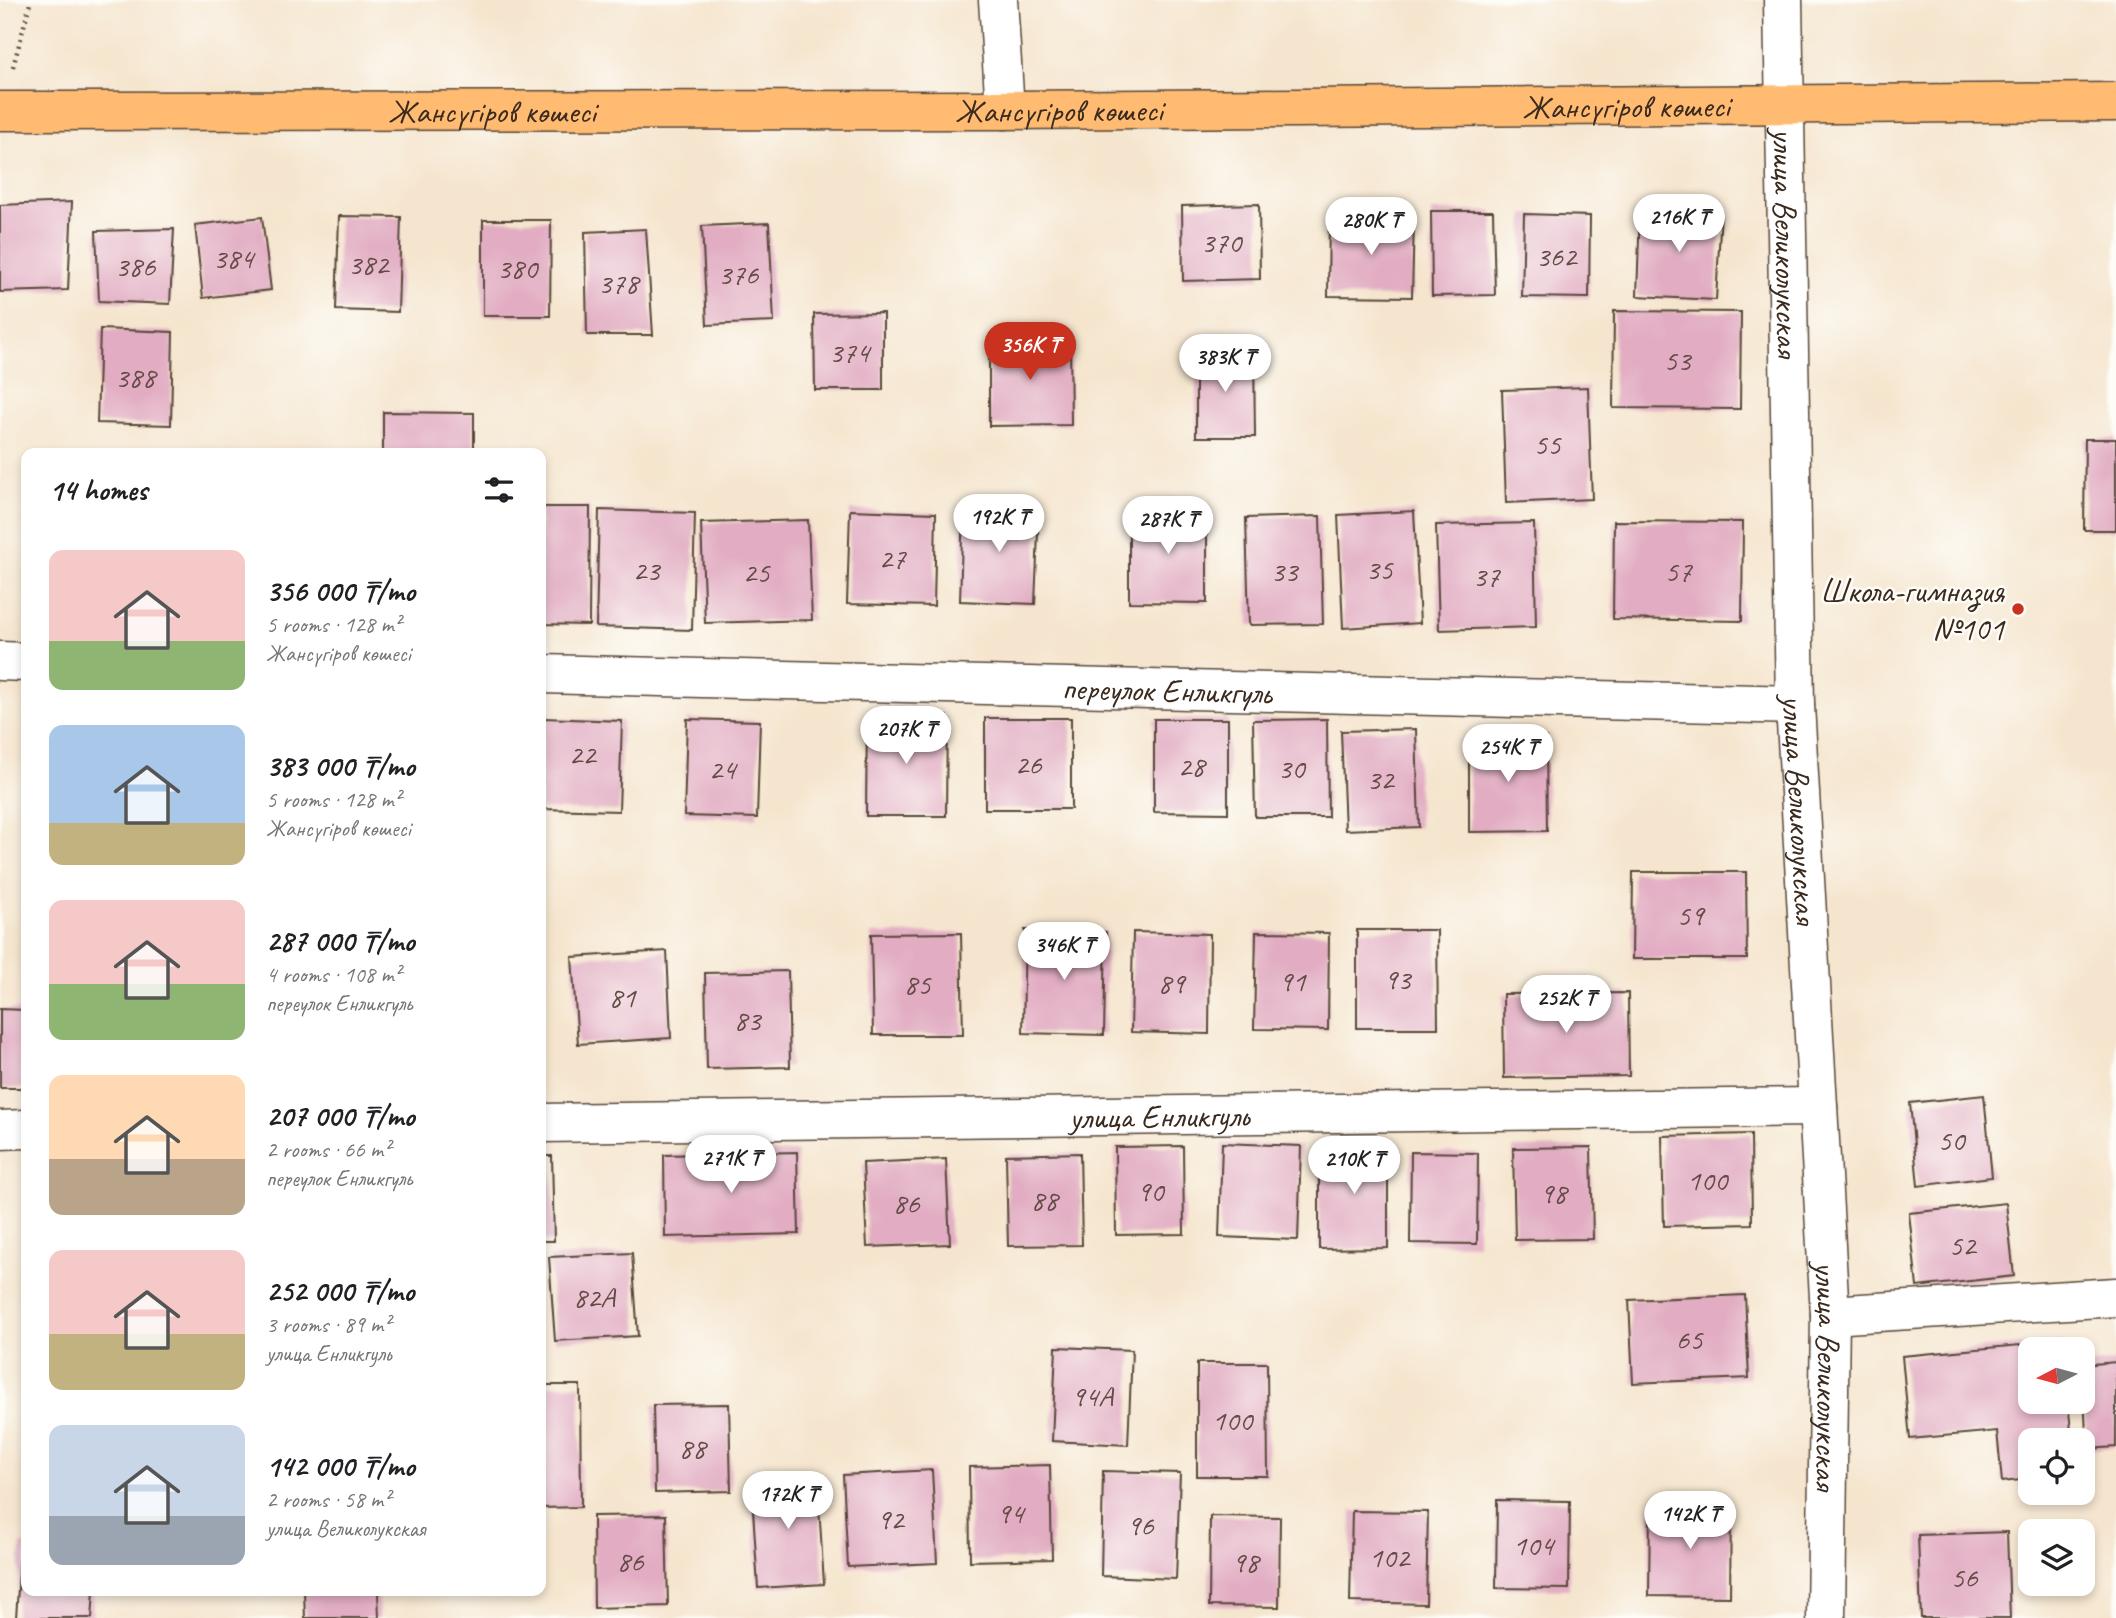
<!DOCTYPE html>
<html lang="en">
<head>
<meta charset="utf-8">
<style>
  :root { --surface:#fff; --page:#f2f2f2; --text:#202124; --muted:#757577; --accent:#c8321e }
  body { margin:0; font-family:Caveat,sans-serif; background:var(--page); color:var(--text); height:100vh; display:flex; flex-direction:column; font-size:26px; white-space:nowrap }
  * { box-sizing:border-box; margin:0 }
  p { font-size:23px; color:var(--muted) }
  .icon { flex:none; width:38px; height:38px; fill:none; stroke:currentColor; stroke-width:2; stroke-linecap:round; stroke-linejoin:round }
  .map { position:relative; flex:1; overflow:hidden }
  .side { position:absolute; left:21px; top:448px; width:525px; height:1148px; display:flex; flex-direction:column; background:var(--surface); border-radius:14px; box-shadow:0 4px 10px #0003 }
  .side>* { flex:none }
  .needle { width:46px; rotate:264deg }
  .fabs { position:absolute; left:2018px; top:1337px; display:grid; gap:14px }
  .fabs a { display:grid; place-items:center; width:77px; height:77px; border-radius:14px; background:var(--surface); box-shadow:0 4px 10px #0003; font-size:35px }
  .price { position:absolute; translate:-50% -60px; padding:0 16px; border-radius:24px; background:#fff; color:#222; font-size:23px; line-height:46px; filter:drop-shadow(0 2px 4px #0008) }
  .price::after { content:''; position:absolute; left:50%; top:42px; width:21px; height:16px; margin-left:-10px; background:inherit; clip-path:polygon(0 0,100% 0,50% 100%) }
  .price.current { background:var(--accent); color:#fff }
  ul { padding:0; list-style:none }
  li { display:flex; align-items:center; gap:21px; height:175px; padding:0 28px }
  li span { display:grid; place-items:center; flex:none; width:196px; height:140px; border-radius:14px; color:#555 }
  li>.icon { margin-inline-start:auto }
  span .icon { width:84px; height:84px; fill:#fffc; stroke-width:1 }
  li b { font-size:30px }
  h2 { display:flex; justify-content:space-between; align-items:center; height:84px; padding:0 28px; font-size:30px }
  .map>svg:first-child { display:block }
  .building { fill:#e2adc3 }
  .lines { fill:none; stroke-linecap:round; stroke-linejoin:round }
  .street-casing { stroke:#574638; stroke-width:41 }
  .primary-casing { stroke:#574638; stroke-width:41 }
  .path { stroke:#574638; stroke-width:4.5; stroke-dasharray:2 5; stroke-linecap:butt }
  .street { stroke:#fff; stroke-width:38 }
  .primary { stroke:#ffbb71; stroke-width:38 }
  .poi-dot { fill:#c8321e; stroke:#fdfcf7; stroke-width:2.5 }
  .labels { text-anchor:middle; stroke-width:5; stroke-linejoin:round; paint-order:stroke }
  .number-label { font-size:30px; fill:#654b47 }
  .street-label { font-size:33px; fill:#3b2a1e; stroke:#fdfcf7 }
  .poi-label { font-size:33px; fill:#3b2a1e; stroke:#fdfcf7; text-anchor:end }
</style>
</head>
<body>
<div class="map">
<svg width="2116" height="1618" viewBox="0 0 2116 1618">
  <rect width="100%" height="100%" fill="#fdfcf7"/>
  <filter id="ink" filterUnits="userSpaceOnUse"><feTurbulence type="fractalNoise" baseFrequency=".0143" numOctaves="2"/><feDisplacementMap in="SourceGraphic" scale="14" xChannelSelector="R" yChannelSelector="G"/><feConvolveMatrix kernelMatrix="1 2 1 2 8 2 1 2 1" color-interpolation-filters="sRGB"/></filter>
  <filter id="wash" filterUnits="userSpaceOnUse"><feTurbulence type="fractalNoise" baseFrequency=".00686" numOctaves="4" result="noise"/><feDisplacementMap in="SourceGraphic" scale="28" xChannelSelector="R" yChannelSelector="G"/><feGaussianBlur stdDeviation="1.57" result="paint"/><feColorMatrix in="noise" values="0 0 0 0 0 0 0 0 0 0 0 0 0 0 0 0 0 1.4 0 .05"/><feComposite in="paint" operator="in"/></filter>
  <g filter="url(#wash)">
    <rect width="100%" height="100%" fill="#f5e5ce"/>
    <g id="blocks">
      <g class="building">
        <polygon points="72,202 68,290 0,292 0,205"/>
        <polygon points="1259,204 1260,279 1183,281 1182,206"/>
        <polygon points="1640,210 1721,212 1716,300 1637,296"/>
        <polygon points="1431,211 1493,211 1495,295 1432,296"/>
        <polygon points="1524,214 1590,216 1589,298 1522,297"/>
        <polygon points="339,216 401,217 398,312 336,310"/>
        <polygon points="262,217 271,290 203,298 195,225"/>
        <polygon points="1329,218 1414,219 1412,297 1328,296"/>
        <polygon points="483,220 551,220 550,316 483,316"/>
        <polygon points="769,223 774,322 707,325 702,226"/>
        <polygon points="174,229 170,304 99,301 96,231"/>
        <polygon points="646,229 653,335 587,335 585,232"/>
        <polygon points="1614,311 1741,312 1740,409 1613,408"/>
        <polygon points="883,313 883,390 815,390 814,314"/>
        <polygon points="100,329 173,332 171,425 97,423"/>
        <polygon points="1070,338 1071,425 989,426 989,339"/>
        <polygon points="1254,351 1255,437 1196,437 1196,352"/>
        <polygon points="1588,387 1592,499 1506,503 1502,390"/>
        <polygon points="383,412 474,413 474,453 383,453"/>
        <polygon points="2085,439 2116,439 2116,530 2084,530"/>
        <polygon points="963,505 1039,508 1035,604 960,601"/>
        <polygon points="541,507 590,507 589,625 541,624"/>
        <polygon points="1129,509 1207,510 1207,603 1129,602"/>
        <polygon points="599,510 695,513 692,630 596,627"/>
        <polygon points="850,510 936,513 934,606 847,604"/>
        <polygon points="1414,511 1420,623 1343,628 1338,515"/>
        <polygon points="1320,516 1323,624 1249,625 1246,518"/>
        <polygon points="808,520 812,620 705,623 701,523"/>
        <polygon points="1614,521 1743,522 1742,621 1613,619"/>
        <polygon points="1534,523 1536,627 1439,630 1436,525"/>
        <polygon points="867,716 947,716 946,816 866,816"/>
        <polygon points="543,718 622,721 619,811 541,809"/>
        <rect x="985" y="718" width="86" height="91"/>
        <polygon points="687,719 760,721 757,818 684,816"/>
        <polygon points="1154,719 1228,719 1228,813 1154,812"/>
        <polygon points="1327,719 1328,817 1255,817 1253,720"/>
        <polygon points="1416,729 1419,827 1345,830 1341,731"/>
        <polygon points="1469,737 1546,737 1547,831 1469,832"/>
        <polygon points="1633,872 1746,872 1747,959 1632,959"/>
        <polygon points="1025,930 1106,932 1104,1035 1023,1033"/>
        <polygon points="1357,930 1437,930 1438,1028 1357,1028"/>
        <polygon points="1133,932 1210,934 1209,1034 1131,1032"/>
        <polygon points="1256,932 1329,933 1328,1030 1254,1029"/>
        <polygon points="961,933 963,1035 873,1035 871,934"/>
        <polygon points="667,951 671,1038 578,1044 572,957"/>
        <polygon points="788,971 790,1067 707,1069 705,973"/>
        <polygon points="1628,993 1629,1076 1504,1078 1503,994"/>
        <polygon points="0,1009 26,1010 26,1088 0,1088"/>
        <polygon points="1984,1095 1992,1177 1918,1186 1910,1103"/>
        <polygon points="1751,1134 1752,1224 1664,1226 1662,1136"/>
        <polygon points="1222,1143 1301,1146 1298,1240 1219,1237"/>
        <polygon points="1388,1144 1388,1248 1319,1249 1319,1145"/>
        <polygon points="1183,1146 1184,1234 1116,1235 1115,1147"/>
        <polygon points="1591,1147 1593,1239 1515,1240 1513,1148"/>
        <polygon points="797,1152 799,1234 665,1237 664,1155"/>
        <polygon points="1411,1152 1478,1153 1477,1244 1410,1243"/>
        <polygon points="1080,1153 1082,1245 1008,1246 1006,1155"/>
        <polygon points="541,1156 552,1156 554,1241 541,1241"/>
        <polygon points="946,1159 950,1244 867,1247 863,1163"/>
        <polygon points="2006,1203 2014,1276 1917,1287 1909,1213"/>
        <polygon points="632,1253 638,1336 555,1341 549,1257"/>
        <polygon points="1745,1295 1749,1378 1633,1383 1629,1300"/>
        <polygon points="2063,1341 2063,1349 2030,1349 2030,1402 2068,1402 2072,1440 2030,1440 2030,1479 2002,1482 1997,1431 1910,1439 1902,1356"/>
        <polygon points="1056,1347 1132,1350 1128,1445 1052,1441"/>
        <polygon points="2116,1362 2116,1447 2087,1449 2082,1365"/>
        <polygon points="1197,1363 1267,1363 1268,1476 1197,1476"/>
        <polygon points="541,1385 580,1385 581,1507 541,1508"/>
        <polygon points="729,1404 731,1491 655,1493 653,1405"/>
        <polygon points="1050,1465 1052,1559 970,1561 969,1467"/>
        <polygon points="932,1470 937,1563 848,1567 843,1475"/>
        <polygon points="1103,1471 1180,1473 1176,1579 1101,1576"/>
        <polygon points="817,1474 824,1584 758,1588 751,1478"/>
        <polygon points="1497,1500 1570,1501 1569,1589 1496,1588"/>
        <polygon points="1650,1505 1731,1506 1730,1597 1649,1596"/>
        <polygon points="1352,1511 1428,1512 1426,1604 1350,1602"/>
        <polygon points="666,1515 668,1606 594,1608 593,1516"/>
        <polygon points="1210,1516 1280,1517 1279,1607 1209,1606"/>
        <polygon points="2007,1532 2010,1618 1921,1618 1918,1535"/>
        <polygon points="21,1544 26,1544 26,1591 94,1591 92,1618 16,1618"/>
        <polygon points="304,1591 378,1591 379,1618 305,1618"/>
      </g>
    </g>
  </g>
  <g filter="url(#ink)">
    <use href="#blocks" fill-opacity="0" stroke="#574638" stroke-width="2"/>
    <g class="lines">
      <defs>
        <g id="street">
          <polyline points="998,0 1005,110"/>
          <path id="s1" d="M1783,0L1795,705L1830,1315L1826,1618"/>
          <polyline points="0,661 26,662"/>
          <path id="s2" d="M541,674L1795,705"/>
          <path id="s3" d="M541,1123L1818,1107"/>
          <polyline points="0,1130 26,1129"/>
          <polyline points="1830,1315 2116,1297"/>
        </g>
        <g id="primary">
          <path id="s4" d="M0,111L1005,110L2116,102"/>
        </g>
      </defs>
      <use href="#street" class="street-casing"/>
      <use href="#primary" class="primary-casing"/>
      <polyline class="path" points="13,67 31,0"/>
      <use href="#street" class="street"/>
      <use href="#primary" class="primary"/>
    </g>
  </g>
  <circle class="poi-dot" cx="2018" cy="609" r="7"/>
  <g class="labels">
    <g class="number-label">
      <text x="1221" y="252">370</text>
      <text x="1556" y="266">362</text>
      <text x="233" y="268">384</text>
      <text x="368" y="274">382</text>
      <text x="135" y="276">386</text>
      <text x="517" y="278">380</text>
      <text x="738" y="284">376</text>
      <text x="618" y="293">378</text>
      <text x="849" y="362">374</text>
      <text x="1677" y="370">53</text>
      <text x="135" y="387">388</text>
      <text x="1547" y="454">55</text>
      <text x="892" y="568">27</text>
      <text x="1379" y="579">35</text>
      <text x="646" y="580">23</text>
      <text x="1284" y="581">33</text>
      <text x="1678" y="581">57</text>
      <text x="756" y="582">25</text>
      <text x="1486" y="586">37</text>
      <text x="582" y="764">22</text>
      <text x="1028" y="774">26</text>
      <text x="1191" y="776">28</text>
      <text x="1291" y="778">30</text>
      <text x="722" y="779">24</text>
      <text x="1380" y="789">32</text>
      <text x="1690" y="925">59</text>
      <text x="1397" y="989">93</text>
      <text x="1292" y="991">91</text>
      <text x="1171" y="993">89</text>
      <text x="917" y="994">85</text>
      <text x="622" y="1007">81</text>
      <text x="747" y="1030">83</text>
      <text x="1951" y="1150">50</text>
      <text x="1707" y="1190">100</text>
      <text x="1150" y="1201">90</text>
      <text x="1553" y="1203">98</text>
      <text x="1044" y="1210">88</text>
      <text x="906" y="1213">86</text>
      <text x="1962" y="1255">52</text>
      <text x="594" y="1307">82А</text>
      <text x="1689" y="1349">65</text>
      <text x="1092" y="1406">94А</text>
      <text x="1232" y="1430">100</text>
      <text x="692" y="1458">88</text>
      <text x="1010" y="1523">94</text>
      <text x="890" y="1529">92</text>
      <text x="1140" y="1535">96</text>
      <text x="1533" y="1555">104</text>
      <text x="1389" y="1567">102</text>
      <text x="630" y="1571">86</text>
      <text x="1245" y="1572">98</text>
      <text x="1964" y="1587">56</text>
    </g>
    <g class="street-label">
      <text dy="12" stroke="none"><textPath href="#s4" startOffset="1626">Жансүгіров көшесі</textPath></text>
      <text dy="12" stroke="none"><textPath href="#s4" startOffset="1059">Жансүгіров көшесі</textPath></text>
      <text dy="12" stroke="none"><textPath href="#s4" startOffset="492">Жансүгіров көшесі</textPath></text>
      <text dy="12" stroke="none"><textPath href="#s1" startOffset="243">улица Великолукская</textPath></text>
      <text dy="12" stroke="none"><textPath href="#s2" startOffset="626">переулок Енликгуль</textPath></text>
      <text dy="12" stroke="none"><textPath href="#s1" startOffset="810">улица Великолукская</textPath></text>
      <text dy="12" stroke="none"><textPath href="#s3" startOffset="618">улица Енликгуль</textPath></text>
      <text dy="12" stroke="none"><textPath href="#s1" startOffset="1377">улица Великолукская</textPath></text>
    </g>
    <g class="poi-label">
      <text x="2004" y="602">Школа-гимназия<tspan x="2004" dy="38">№101</tspan></text>
    </g>
  </g>
</svg>
<div class="fabs">
<a><svg class="needle" viewBox="-14 -14 28 28"><path d="M0-13l5 13h-10z" fill="#e53935"/><path d="M0 13l5-13h-10z" fill="#757577"/></svg></a>
<a><svg class="icon" aria-label="locate" viewBox="0 0 24 24"><circle cx="12" cy="12" r="6"/><path d="M12 2v4M12 18v4M2 12h4M18 12h4"/></svg></a>
<a><svg class="icon" aria-label="layers" viewBox="0 0 24 24"><path d="M12 4l9 5-9 5-9-5zM3 14l9 5 9-5"/></svg></a>
</div>
<b class="price" style="left:1679px;top:254px">216K ₸</b>
<b class="price" style="left:1371px;top:257px">280K ₸</b>
<b class="price current" style="left:1030px;top:382px">356K ₸</b>
<b class="price" style="left:1225px;top:394px">383K ₸</b>
<b class="price" style="left:999px;top:554px">192K ₸</b>
<b class="price" style="left:1168px;top:556px">287K ₸</b>
<b class="price" style="left:906px;top:766px">207K ₸</b>
<b class="price" style="left:1508px;top:784px">254K ₸</b>
<b class="price" style="left:1064px;top:982px">346K ₸</b>
<b class="price" style="left:1566px;top:1035px">252K ₸</b>
<b class="price" style="left:731px;top:1195px">271K ₸</b>
<b class="price" style="left:1354px;top:1196px">210K ₸</b>
<b class="price" style="left:788px;top:1531px">172K ₸</b>
<b class="price" style="left:1690px;top:1551px">142K ₸</b>
<section class="side">
<h2>14 homes<svg class="icon" aria-label="filters" viewBox="0 0 24 24"><path d="M4 7h16M4 17h16"/><circle cx="9" cy="7" r="2"/><circle cx="15" cy="17" r="2"/></svg></h2>
<ul>
<li><span style="background:linear-gradient(#f6c9c9 65%,#8fb573 0)"><svg class="icon" aria-label="home" viewBox="0 0 24 24"><path d="M3 11l9-7 9 7M6 9v11h12V9"/></svg></span><div><b>356 000 ₸/mo</b><p>5 rooms · 128 m²</p><p>Жансүгіров көшесі</p></div></li>
<li><span style="background:linear-gradient(#a9c7e8 70%,#c2b280 0)"><svg class="icon" aria-label="home" viewBox="0 0 24 24"><path d="M3 11l9-7 9 7M6 9v11h12V9"/></svg></span><div><b>383 000 ₸/mo</b><p>5 rooms · 128 m²</p><p>Жансүгіров көшесі</p></div></li>
<li><span style="background:linear-gradient(#f6c9c9 60%,#8fb573 0)"><svg class="icon" aria-label="home" viewBox="0 0 24 24"><path d="M3 11l9-7 9 7M6 9v11h12V9"/></svg></span><div><b>287 000 ₸/mo</b><p>4 rooms · 108 m²</p><p>переулок Енликгуль</p></div></li>
<li><span style="background:linear-gradient(#ffd9b3 60%,#b9a48a 0)"><svg class="icon" aria-label="home" viewBox="0 0 24 24"><path d="M3 11l9-7 9 7M6 9v11h12V9"/></svg></span><div><b>207 000 ₸/mo</b><p>2 rooms · 66 m²</p><p>переулок Енликгуль</p></div></li>
<li><span style="background:linear-gradient(#f6c9c9 60%,#c2b280 0)"><svg class="icon" aria-label="home" viewBox="0 0 24 24"><path d="M3 11l9-7 9 7M6 9v11h12V9"/></svg></span><div><b>252 000 ₸/mo</b><p>3 rooms · 89 m²</p><p>улица Енликгуль</p></div></li>
<li><span style="background:linear-gradient(#c9d6e8 65%,#9aa5b1 0)"><svg class="icon" aria-label="home" viewBox="0 0 24 24"><path d="M3 11l9-7 9 7M6 9v11h12V9"/></svg></span><div><b>142 000 ₸/mo</b><p>2 rooms · 58 m²</p><p>улица Великолукская</p></div></li>
</ul>
</section>
</div>
</body>
</html>
